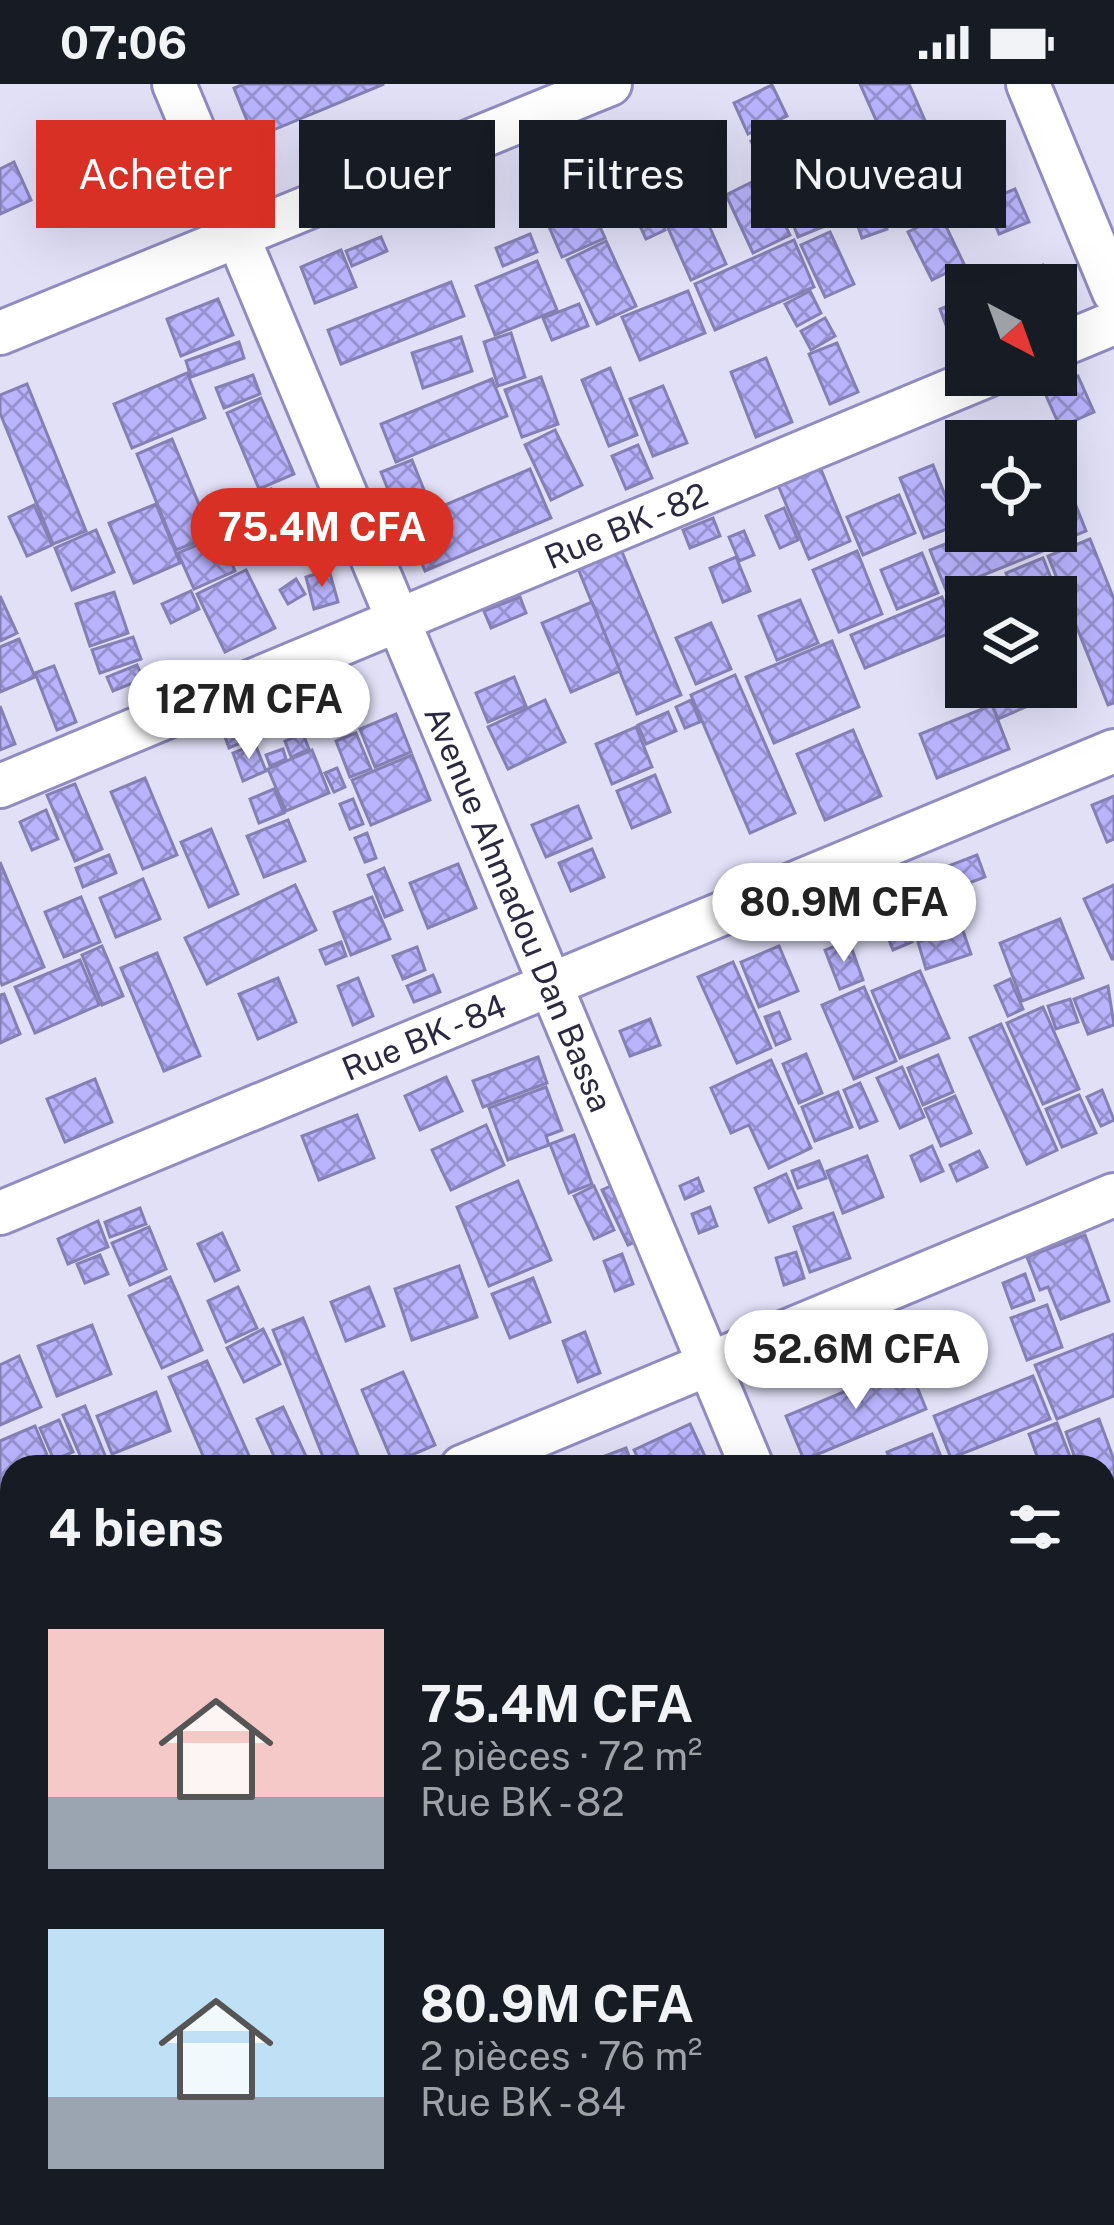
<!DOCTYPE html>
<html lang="fr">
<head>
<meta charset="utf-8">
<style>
  :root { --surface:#171b24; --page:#242831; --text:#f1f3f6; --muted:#9ea1a6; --accent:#d93025 }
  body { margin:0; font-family:"Public Sans",sans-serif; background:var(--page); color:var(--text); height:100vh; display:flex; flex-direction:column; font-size:45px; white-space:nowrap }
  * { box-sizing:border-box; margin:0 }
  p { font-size:39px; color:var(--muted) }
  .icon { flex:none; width:66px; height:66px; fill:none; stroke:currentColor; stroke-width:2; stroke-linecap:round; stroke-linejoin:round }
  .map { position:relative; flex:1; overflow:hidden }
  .drawer { position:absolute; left:0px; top:1371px; width:1116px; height:771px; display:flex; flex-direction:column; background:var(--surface); border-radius:36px 36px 0 0; box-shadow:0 12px 48px #0002 }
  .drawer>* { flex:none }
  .hud { position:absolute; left:36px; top:36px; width:1044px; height:108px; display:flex; gap:24px }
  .needle { width:78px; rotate:139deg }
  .controls { position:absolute; left:945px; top:180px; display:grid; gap:24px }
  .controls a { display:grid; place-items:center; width:132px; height:132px; border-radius:0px; background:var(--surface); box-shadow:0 12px 48px #0002; font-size:60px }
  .price { position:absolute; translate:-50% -102px; padding:0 27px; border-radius:42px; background:#fff; color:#222; font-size:39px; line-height:78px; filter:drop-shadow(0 3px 6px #0008) }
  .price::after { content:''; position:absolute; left:50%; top:72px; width:36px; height:27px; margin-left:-18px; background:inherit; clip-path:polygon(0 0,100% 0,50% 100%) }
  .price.selected { background:var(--accent); color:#fff }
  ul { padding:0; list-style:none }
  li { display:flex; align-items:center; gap:36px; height:300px; padding:0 48px }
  li span { display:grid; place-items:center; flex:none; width:336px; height:240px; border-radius:0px; color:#555 }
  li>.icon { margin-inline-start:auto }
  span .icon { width:144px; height:144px; fill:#fffc; stroke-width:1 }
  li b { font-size:51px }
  h2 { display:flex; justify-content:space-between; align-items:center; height:144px; padding:0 48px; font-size:51px }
  .pill { padding:0 42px; border-radius:0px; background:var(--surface); box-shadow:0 12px 48px #0002; font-size:42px; line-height:108px }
  .pill.selected { background:var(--accent); color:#fff }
  .status { display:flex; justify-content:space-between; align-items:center; height:84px; padding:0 60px; background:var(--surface); direction:ltr }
  .status svg { height:33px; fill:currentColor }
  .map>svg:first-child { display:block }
  .building { fill:url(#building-cross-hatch); stroke:#8580b4; stroke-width:3 }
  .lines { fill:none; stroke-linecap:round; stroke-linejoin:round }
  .minor-casing { stroke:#908bc0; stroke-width:48 }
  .major-casing { stroke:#908bc0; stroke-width:60 }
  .minor { stroke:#fff; stroke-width:42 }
  .major { stroke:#fff; stroke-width:54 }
  .labels { text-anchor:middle; stroke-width:10; stroke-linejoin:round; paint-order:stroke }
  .street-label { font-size:33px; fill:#2b293f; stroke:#efeefa }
</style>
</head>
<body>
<div class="status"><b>07:06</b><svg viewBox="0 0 49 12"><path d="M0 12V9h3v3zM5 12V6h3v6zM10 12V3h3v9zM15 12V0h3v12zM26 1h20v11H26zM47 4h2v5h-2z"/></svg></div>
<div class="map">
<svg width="1114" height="2141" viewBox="0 0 1114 2141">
  <defs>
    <pattern id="building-cross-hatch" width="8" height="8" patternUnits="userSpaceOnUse" patternTransform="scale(3)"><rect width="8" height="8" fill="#bab4fe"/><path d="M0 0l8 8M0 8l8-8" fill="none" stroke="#9792cf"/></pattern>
  </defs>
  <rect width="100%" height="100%" fill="#e1e0f7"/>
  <g class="building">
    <polygon points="244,0 384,0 254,54 234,4"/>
    <polygon points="860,0 909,0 945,82 905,101"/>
    <polygon points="772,1 787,32 748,50 734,19"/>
    <polygon points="789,40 806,78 768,94 751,57"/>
    <polygon points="828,48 835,69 811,78 804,57"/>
    <polygon points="673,59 681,82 639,95 632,72"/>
    <polygon points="570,70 579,92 532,110 523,89"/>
    <polygon points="14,78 31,116 0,130 0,85"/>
    <polygon points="880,84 892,115 798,153 786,121"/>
    <polygon points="684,85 726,180 691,196 649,101"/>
    <polygon points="762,93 790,151 753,169 726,111"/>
    <polygon points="580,98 605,154 562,173 538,117"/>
    <polygon points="1015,105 1029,138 999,150 986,117"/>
    <polygon points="646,106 665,146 646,155 627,114"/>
    <polygon points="880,126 887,145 862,154 855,134"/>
    <polygon points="941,132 964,180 932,196 908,148"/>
    <polygon points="830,148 854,200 825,213 801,161"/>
    <polygon points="530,150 537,168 503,182 496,164"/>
    <polygon points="381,153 387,167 352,182 346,167"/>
    <polygon points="794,156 814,203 715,246 695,200"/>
    <polygon points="606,157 636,222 597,240 567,176"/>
    <polygon points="341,166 356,203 315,219 301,183"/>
    <polygon points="537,177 557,226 495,251 476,202"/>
    <polygon points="1043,181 1052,201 999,201"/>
    <polygon points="451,198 464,232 341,280 328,246"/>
    <polygon points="688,207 705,249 640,276 622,233"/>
    <polygon points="810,207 821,229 797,242 785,220"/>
    <polygon points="218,215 233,251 181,272 167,235"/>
    <polygon points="960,217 966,270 958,273 940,225"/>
    <polygon points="579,220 588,242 552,256 543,234"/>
    <polygon points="825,234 835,252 811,266 801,247"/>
    <polygon points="511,249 525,293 498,302 484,258"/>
    <polygon points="461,253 472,287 423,304 412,269"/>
    <polygon points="239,258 244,274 191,293 186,277"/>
    <polygon points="837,259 858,308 830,320 809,270"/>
    <polygon points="766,274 792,338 756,353 731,288"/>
    <polygon points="610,284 637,351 609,362 582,296"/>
    <polygon points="187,289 205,334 132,364 114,320"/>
    <polygon points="253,291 260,310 224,324 216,304"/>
    <polygon points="1078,292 1094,328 1060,343 1044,307"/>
    <polygon points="541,293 558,340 522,353 505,306"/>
    <polygon points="492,295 507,332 396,378 381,340"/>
    <polygon points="27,300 86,447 53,460 0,329 0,311"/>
    <polygon points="663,302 687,359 653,372 630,315"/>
    <polygon points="261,314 294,390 259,405 227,329"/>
    <polygon points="555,346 582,401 551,416 525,361"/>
    <polygon points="172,355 212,452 176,466 137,370"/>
    <polygon points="638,361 652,394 626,405 612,372"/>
    <polygon points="1056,369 1070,403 1056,409"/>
    <polygon points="412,376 426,411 395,423 381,388"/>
    <polygon points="933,381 957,441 924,454 900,394"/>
    <polygon points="820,383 850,457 809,475 778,401"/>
    <polygon points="530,385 551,434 425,487 405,438"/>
    <polygon points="271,405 280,431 255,440 246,414"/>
    <polygon points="1071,409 1086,447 1049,462 1043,447 1056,447 1056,415"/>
    <polygon points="899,411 915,449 863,471 847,433"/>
    <polygon points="156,420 180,479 134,499 109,439"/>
    <polygon points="34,421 52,461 27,472 9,433"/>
    <polygon points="784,424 798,456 780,464 766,432"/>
    <polygon points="713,434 720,452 690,464 683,446"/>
    <polygon points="96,446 114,488 72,506 55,464"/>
    <polygon points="744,447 754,471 739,477 729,453"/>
    <polygon points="978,447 1035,447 1043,467 946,506 930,466"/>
    <polygon points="220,451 235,487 194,505 178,469"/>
    <polygon points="1090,455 1114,515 1114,619 1108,621 1048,472"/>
    <polygon points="620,463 681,611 637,630 577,482"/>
    <polygon points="857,467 882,530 839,548 813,486"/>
    <polygon points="922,469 938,509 897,525 881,486"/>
    <polygon points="736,473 750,507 723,518 710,484"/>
    <polygon points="1043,474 1059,514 1016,513 1006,489"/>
    <polygon points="246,486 275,544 225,568 197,510"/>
    <polygon points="329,486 338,518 314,525 306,493"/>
    <polygon points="296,495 305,510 288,520 280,506"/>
    <polygon points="987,495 995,513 966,513 966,557 947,511"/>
    <polygon points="191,507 199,525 171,539 162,520"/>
    <polygon points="114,508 128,549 90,562 76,520"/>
    <polygon points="0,512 17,549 0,557"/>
    <polygon points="520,513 526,529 491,544 484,527"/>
    <polygon points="942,513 955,547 865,584 851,551"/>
    <polygon points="800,516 818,559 777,576 759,532"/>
    <polygon points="592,518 620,587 571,608 542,539"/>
    <polygon points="711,539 731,585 696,600 676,554"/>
    <polygon points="133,553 141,575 100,589 92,566"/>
    <polygon points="19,555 35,593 0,608 0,563"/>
    <polygon points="832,557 859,623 774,659 746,593"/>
    <polygon points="137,581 143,595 113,607 107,593"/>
    <polygon points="338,581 348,607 325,617 315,590"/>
    <polygon points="54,582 76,638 57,646 35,589"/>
    <polygon points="735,591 795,729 750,749 691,611"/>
    <polygon points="514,593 526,622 488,638 476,609"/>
    <polygon points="985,603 1031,603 1037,618 998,635"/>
    <polygon points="357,607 365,625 341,635 334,617"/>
    <polygon points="311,610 317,627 298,634 291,618"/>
    <polygon points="545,616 565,658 508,685 488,643"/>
    <polygon points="691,616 700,638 685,644 676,623"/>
    <polygon points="992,621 1009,665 937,694 920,650"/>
    <polygon points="0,622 15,660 0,666"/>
    <polygon points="668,628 676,647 646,660 638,641"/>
    <polygon points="396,630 411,668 375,683 360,645"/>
    <polygon points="247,641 252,654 229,664 224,650"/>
    <polygon points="636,643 652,683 612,700 596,660"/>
    <polygon points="853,646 881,712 825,736 797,670"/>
    <polygon points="356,649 371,685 350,693 336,657"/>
    <polygon points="303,650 309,665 291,673 285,657"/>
    <polygon points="255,660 266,687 243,697 233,669"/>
    <polygon points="283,665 286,675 270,682 266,671"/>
    <polygon points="312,666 329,709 286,727 268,685"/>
    <polygon points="412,671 430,716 371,741 352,696"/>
    <polygon points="337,684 345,703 334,708 325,689"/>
    <polygon points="655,691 670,728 632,744 617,707"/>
    <polygon points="145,694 177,771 143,785 111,708"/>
    <polygon points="75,700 102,765 75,777 47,711"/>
    <polygon points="274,705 284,729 259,739 250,715"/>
    <polygon points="1114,712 1114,755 1107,758 1092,721"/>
    <polygon points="353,715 363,740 350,745 340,720"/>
    <polygon points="578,722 591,754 546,773 532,741"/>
    <polygon points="46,726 58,755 32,766 20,738"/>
    <polygon points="288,736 305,777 264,793 247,752"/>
    <polygon points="211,745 238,810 209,823 181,758"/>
    <polygon points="367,749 376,774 365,778 355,754"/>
    <polygon points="592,765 604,793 571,807 559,779"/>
    <polygon points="109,771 116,789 83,803 76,784"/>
    <polygon points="977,771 985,793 951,806 943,784"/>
    <polygon points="0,778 44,883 2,901 0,896"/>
    <polygon points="458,780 476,824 428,844 410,799"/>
    <polygon points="384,784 402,826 385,833 368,791"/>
    <polygon points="143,795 160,835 116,853 100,814"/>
    <polygon points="295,801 316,846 207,900 185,854"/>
    <polygon points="1114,801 1114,875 1112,875 1084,815"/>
    <polygon points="892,811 912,858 893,866 874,818"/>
    <polygon points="81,813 100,858 64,873 45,828"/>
    <polygon points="372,813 390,855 351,871 334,828"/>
    <polygon points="1060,835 1083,894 1022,917 1000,859"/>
    <polygon points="962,844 971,870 926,885 918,858"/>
    <polygon points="849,857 863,896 840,905 825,866"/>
    <polygon points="341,858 346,872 326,880 320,866"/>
    <polygon points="102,862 123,912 102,921 82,871"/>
    <polygon points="779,862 798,907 759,923 741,878"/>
    <polygon points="417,863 425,886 403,895 393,872"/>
    <polygon points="157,869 200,972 164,987 121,884"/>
    <polygon points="80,876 99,921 35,949 15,903"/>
    <polygon points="733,878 771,964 737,979 698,893"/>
    <polygon points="920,887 949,954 900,974 872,907"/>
    <polygon points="433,891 440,908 414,918 407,902"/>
    <polygon points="278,894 296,938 258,955 239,910"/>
    <polygon points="358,894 373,932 353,941 338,902"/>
    <polygon points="1010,895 1023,925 1008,932 995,902"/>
    <polygon points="1108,902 1114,941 1088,950 1074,915"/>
    <polygon points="864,903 896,977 854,995 822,921"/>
    <polygon points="4,910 20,950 0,959 0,911"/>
    <polygon points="1070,915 1078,938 1056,945 1048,922"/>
    <polygon points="1043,923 1079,1005 1043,1020 1007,939"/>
    <polygon points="779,928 790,955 776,961 765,933"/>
    <polygon points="650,935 660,961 630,972 620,947"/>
    <polygon points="1001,940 1057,1066 1027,1080 970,954"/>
    <polygon points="806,970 822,1009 799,1019 783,980"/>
    <polygon points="938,971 953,1008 923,1021 908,984"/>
    <polygon points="538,973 547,999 483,1023 473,997"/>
    <polygon points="771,976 811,1064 769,1084 749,1041 731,1049 711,1004"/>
    <polygon points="902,983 924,1033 900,1044 877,994"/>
    <polygon points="446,993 462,1027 420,1046 405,1012"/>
    <polygon points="95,995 112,1038 65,1058 47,1015"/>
    <polygon points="860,999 877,1037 860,1044 844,1006"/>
    <polygon points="546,1003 562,1046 546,1052 549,1061 508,1076 489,1024"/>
    <polygon points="1102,1006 1114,1036 1101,1042 1087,1013"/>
    <polygon points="838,1008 852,1043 815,1057 802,1023"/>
    <polygon points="1079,1011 1096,1049 1062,1063 1046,1025"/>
    <polygon points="955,1012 971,1049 941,1062 925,1025"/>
    <polygon points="357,1031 374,1074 319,1096 302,1052"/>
    <polygon points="486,1041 504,1081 451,1106 432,1066"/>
    <polygon points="574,1051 592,1100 569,1109 550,1060"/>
    <polygon points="932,1062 943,1087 921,1097 911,1072"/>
    <polygon points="979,1067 987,1083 957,1097 950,1081"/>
    <polygon points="867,1072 883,1113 843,1129 827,1087"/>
    <polygon points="819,1077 826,1094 798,1104 792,1087"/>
    <polygon points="786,1090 801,1124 769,1138 755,1104"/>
    <polygon points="698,1094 703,1107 685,1115 680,1102"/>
    <polygon points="518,1097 551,1176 489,1202 457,1123"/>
    <polygon points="622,1097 647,1153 628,1161 602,1106"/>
    <polygon points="594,1102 614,1146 594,1155 574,1112"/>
    <polygon points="710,1123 717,1142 699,1149 692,1130"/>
    <polygon points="140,1124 146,1140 110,1153 105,1138"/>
    <polygon points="833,1129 850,1174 810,1188 794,1143"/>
    <polygon points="98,1137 108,1163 68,1180 58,1155"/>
    <polygon points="149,1143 166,1185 130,1201 112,1159"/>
    <polygon points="222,1149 239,1186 215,1197 198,1160"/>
    <polygon points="1085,1151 1109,1217 1061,1235 1048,1203 1040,1206 1027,1173"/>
    <polygon points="796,1168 804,1194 784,1201 776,1174"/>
    <polygon points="622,1170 633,1200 615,1207 604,1177"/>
    <polygon points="100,1171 108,1190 85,1199 77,1180"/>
    <polygon points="459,1182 477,1233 412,1256 395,1205"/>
    <polygon points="1025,1190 1034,1216 1012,1224 1003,1199"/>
    <polygon points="170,1193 202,1266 162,1284 129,1212"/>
    <polygon points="533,1194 550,1238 510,1254 492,1210"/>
    <polygon points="238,1203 257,1244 226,1258 208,1217"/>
    <polygon points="369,1203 384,1242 346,1257 331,1218"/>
    <polygon points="1047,1221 1062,1263 1027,1276 1011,1234"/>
    <polygon points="303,1234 360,1376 341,1383 327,1383 273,1246"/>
    <polygon points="92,1241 111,1290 57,1312 38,1262"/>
    <polygon points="915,1242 933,1281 915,1290 896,1251"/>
    <polygon points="263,1245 280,1280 244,1298 227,1264"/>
    <polygon points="585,1248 600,1289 578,1298 563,1257"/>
    <polygon points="1114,1250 1114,1312 1057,1335 1035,1281"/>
    <polygon points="19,1272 41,1323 0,1341 0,1281"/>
    <polygon points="866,1275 872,1292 843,1302 837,1286"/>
    <polygon points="207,1277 254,1383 208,1383 169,1293"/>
    <polygon points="908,1281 926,1325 804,1376 786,1332"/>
    <polygon points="403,1288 435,1361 393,1379 362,1306"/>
    <polygon points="1033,1292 1050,1335 951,1374 934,1332"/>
    <polygon points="156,1308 170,1347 112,1370 97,1332"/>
    <polygon points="85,1322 108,1379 98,1383 85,1383 63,1331"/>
    <polygon points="283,1323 311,1383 279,1383 257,1335"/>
    <polygon points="1099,1335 1114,1376 1114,1481 1104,1453 1104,1383 1078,1383 1066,1348"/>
    <polygon points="59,1336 73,1368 54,1376 40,1344"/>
    <polygon points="1057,1339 1074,1383 1041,1383 1029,1350"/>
    <polygon points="690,1340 710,1383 642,1383 634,1366"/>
    <polygon points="35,1342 52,1383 12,1383 12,1400 0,1405 0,1357"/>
    <polygon points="932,1350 945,1383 893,1383 887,1368"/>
    <polygon points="626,1364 633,1383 576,1383"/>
    <polygon points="1114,1820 1114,1870 1104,1874 1104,1824"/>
    <polygon points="769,2130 911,2130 916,2141 742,2141"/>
  </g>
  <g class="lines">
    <defs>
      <g id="minor">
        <path id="s1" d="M174,0L752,1383"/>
        <polyline points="1028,0 1114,208"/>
        <polyline points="0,249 610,0"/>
        <polyline points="1056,263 1114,239"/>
        <path id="s2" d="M0,702L988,291"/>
        <path id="s3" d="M0,1129L1114,667"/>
        <polyline points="462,1383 1114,1111"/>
        <polyline points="0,1582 12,1577"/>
      </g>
      <g id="major">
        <polyline points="1104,1626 1114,1622"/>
        <polyline points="1104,1675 1114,1671"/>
        <polyline points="0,1695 12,1722"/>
        <polyline points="0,2067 12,2062"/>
        <polyline points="0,2127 12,2122"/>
        <polyline points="206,2130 210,2141"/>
      </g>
    </defs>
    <use href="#minor" class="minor-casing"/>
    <use href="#major" class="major-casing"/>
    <use href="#minor" class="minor"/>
    <use href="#major" class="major"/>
  </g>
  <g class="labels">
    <g class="street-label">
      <text dy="12" stroke="none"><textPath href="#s2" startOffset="678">Rue BK - 82</textPath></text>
      <text dy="12" stroke="none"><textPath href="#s1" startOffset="894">Avenue Ahmadou Dan Bassa</textPath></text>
      <text dy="12" stroke="none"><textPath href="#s3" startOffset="459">Rue BK - 84</textPath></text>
    </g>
  </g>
</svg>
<div class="controls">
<a><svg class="needle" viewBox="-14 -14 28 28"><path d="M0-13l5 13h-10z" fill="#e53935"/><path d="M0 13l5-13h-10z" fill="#9ea1a6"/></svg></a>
<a><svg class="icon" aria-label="locate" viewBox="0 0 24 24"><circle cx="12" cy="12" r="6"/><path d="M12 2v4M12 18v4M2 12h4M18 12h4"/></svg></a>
<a><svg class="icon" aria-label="layers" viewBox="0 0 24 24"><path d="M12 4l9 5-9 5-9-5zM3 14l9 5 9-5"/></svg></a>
</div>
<b class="price selected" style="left:322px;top:506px">75.4M CFA</b>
<b class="price" style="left:249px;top:678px">127M CFA</b>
<b class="price" style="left:844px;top:881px">80.9M CFA</b>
<b class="price" style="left:856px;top:1328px">52.6M CFA</b>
<div class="hud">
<a class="pill selected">Acheter</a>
<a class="pill">Louer</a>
<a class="pill">Filtres</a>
<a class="pill">Nouveau</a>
</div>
<section class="drawer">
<h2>4 biens<svg class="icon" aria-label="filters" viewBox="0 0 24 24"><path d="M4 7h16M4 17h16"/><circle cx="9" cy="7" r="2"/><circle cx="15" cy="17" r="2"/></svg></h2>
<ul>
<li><span style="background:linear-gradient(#f6c9c9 70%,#9aa5b1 0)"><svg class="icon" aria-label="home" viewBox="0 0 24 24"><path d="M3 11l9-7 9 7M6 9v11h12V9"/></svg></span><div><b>75.4M CFA</b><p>2 pièces · 72 m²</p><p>Rue BK - 82</p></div></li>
<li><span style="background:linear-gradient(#bfe0f5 70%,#9aa5b1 0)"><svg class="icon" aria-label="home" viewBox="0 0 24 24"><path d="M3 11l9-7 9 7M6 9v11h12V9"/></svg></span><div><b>80.9M CFA</b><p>2 pièces · 76 m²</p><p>Rue BK - 84</p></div></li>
</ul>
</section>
</div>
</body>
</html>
